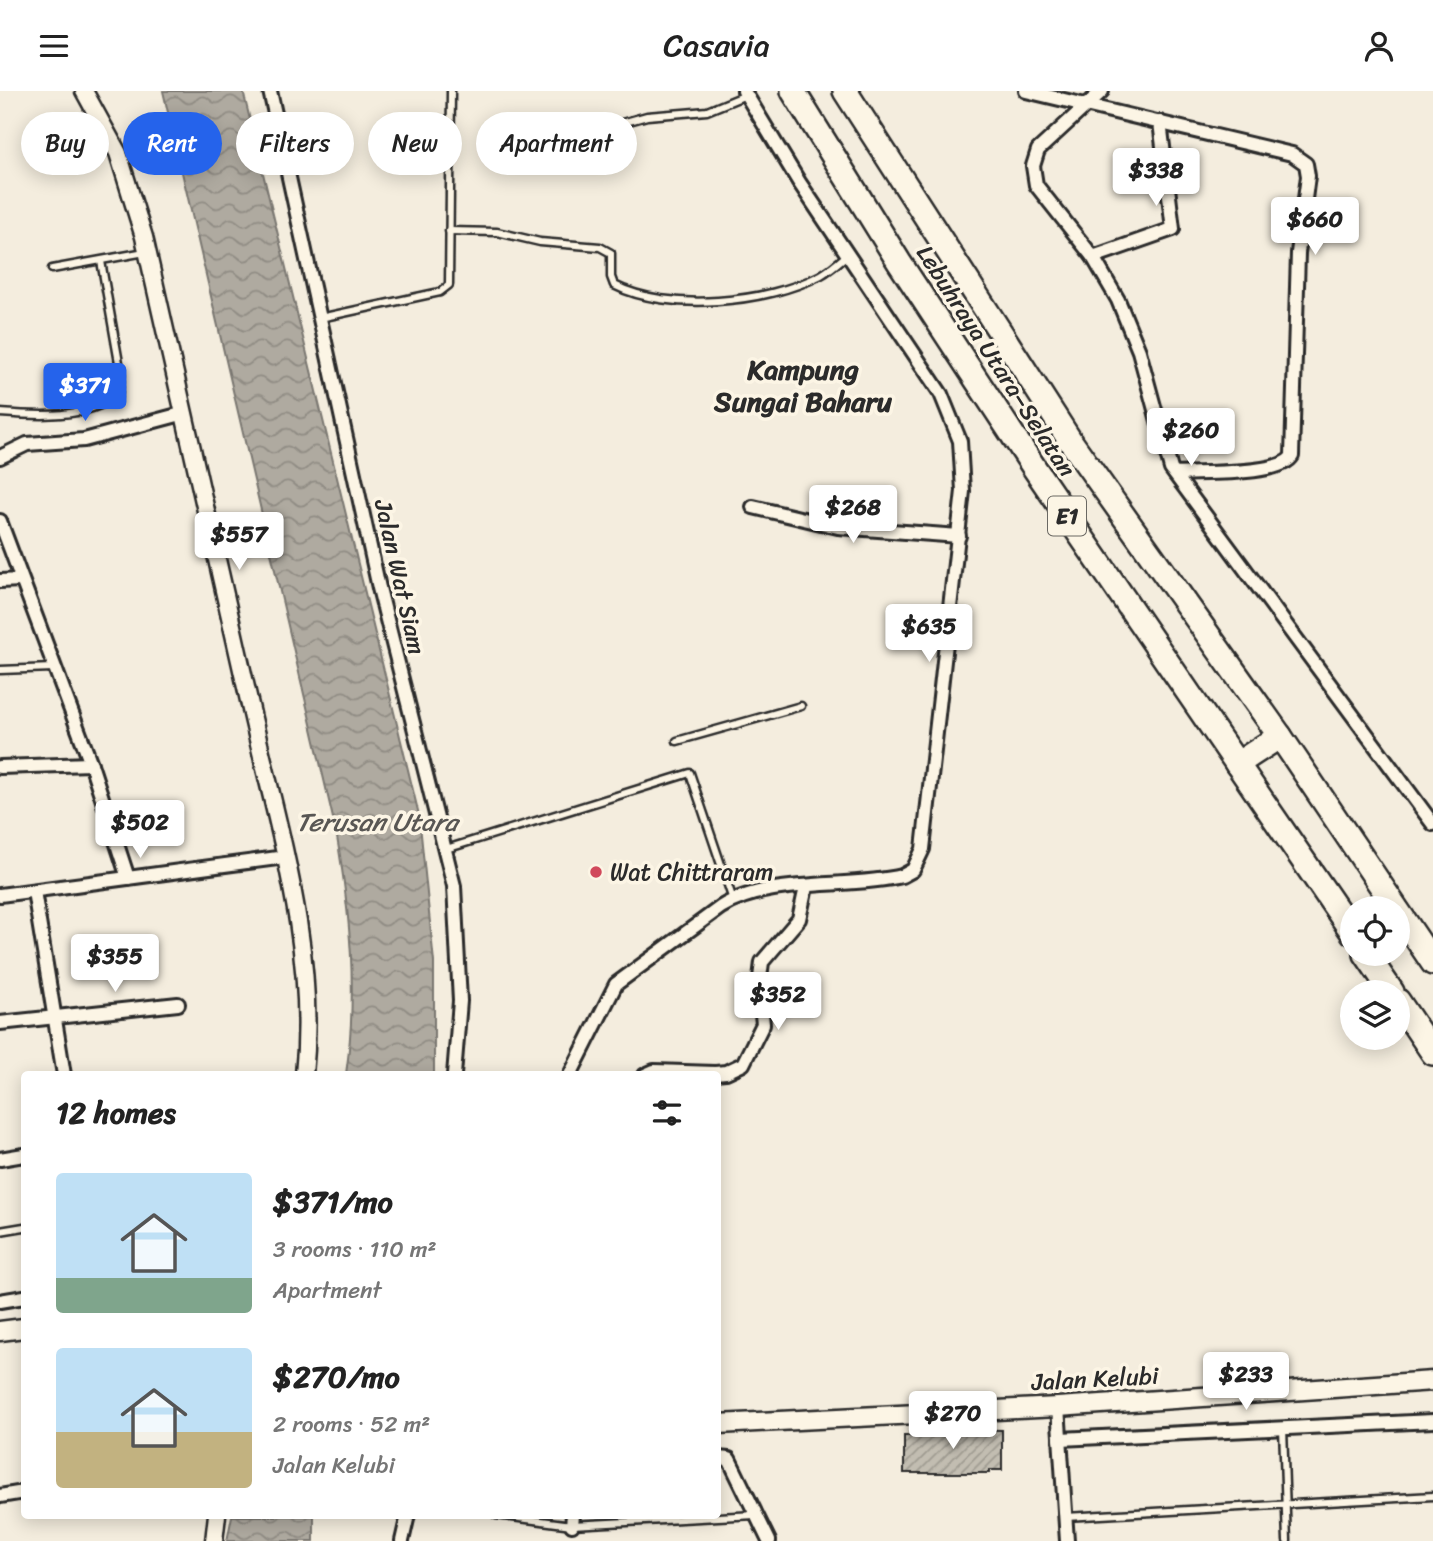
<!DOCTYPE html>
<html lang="en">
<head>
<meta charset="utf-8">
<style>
  :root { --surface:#fff; --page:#f6f6f6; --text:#222; --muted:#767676; --accent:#2563eb }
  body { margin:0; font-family:Sriracha,sans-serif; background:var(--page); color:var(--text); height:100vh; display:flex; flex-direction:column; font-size:26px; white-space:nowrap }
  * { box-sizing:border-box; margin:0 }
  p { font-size:23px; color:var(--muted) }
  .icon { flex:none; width:38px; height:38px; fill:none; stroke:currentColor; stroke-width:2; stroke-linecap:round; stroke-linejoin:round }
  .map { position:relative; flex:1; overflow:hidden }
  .panel { position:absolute; left:21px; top:980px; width:700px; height:448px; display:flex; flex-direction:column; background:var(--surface); border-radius:7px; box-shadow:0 4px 18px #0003 }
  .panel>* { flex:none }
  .top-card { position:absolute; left:21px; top:21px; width:700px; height:63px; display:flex; gap:14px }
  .fabs { position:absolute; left:1340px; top:805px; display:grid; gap:14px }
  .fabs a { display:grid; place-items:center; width:70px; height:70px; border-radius:50%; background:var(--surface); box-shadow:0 4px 18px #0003; font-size:35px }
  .price { position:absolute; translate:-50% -60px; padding:0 16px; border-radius:7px; background:#fff; color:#222; font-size:23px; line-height:46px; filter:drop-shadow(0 2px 4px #0008) }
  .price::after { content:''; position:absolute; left:50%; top:42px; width:21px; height:16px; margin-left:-10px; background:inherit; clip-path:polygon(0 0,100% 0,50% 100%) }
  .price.active { background:var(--accent); color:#fff }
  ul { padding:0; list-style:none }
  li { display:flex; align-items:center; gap:21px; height:175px; padding:0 35px }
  li span { display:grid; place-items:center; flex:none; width:196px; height:140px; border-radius:7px; color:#555 }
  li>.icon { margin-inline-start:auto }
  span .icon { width:84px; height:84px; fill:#fffc; stroke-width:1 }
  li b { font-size:30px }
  h2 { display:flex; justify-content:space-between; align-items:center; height:84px; padding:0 35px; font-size:30px }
  .pill { padding:0 24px; border-radius:32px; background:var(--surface); box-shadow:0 4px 18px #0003; font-size:24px; line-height:63px }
  .pill.active { background:var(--accent); color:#fff }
  header { display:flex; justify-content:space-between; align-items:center; height:91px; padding:0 35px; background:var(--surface); font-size:32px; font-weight:600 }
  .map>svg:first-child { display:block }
  .water { fill:url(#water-waves); stroke:#7a7771; stroke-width:2 }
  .building { fill:url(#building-hatch); stroke:#2b2b2b; stroke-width:2 }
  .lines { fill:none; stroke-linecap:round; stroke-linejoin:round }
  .service-casing { stroke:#2b2b2b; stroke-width:11 }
  .minor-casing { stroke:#2b2b2b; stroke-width:18 }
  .tertiary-casing { stroke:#2b2b2b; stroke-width:21 }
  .secondary-casing { stroke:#2b2b2b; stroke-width:23 }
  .motorway-casing { stroke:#2b2b2b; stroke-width:28 }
  .service { stroke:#fcf5e5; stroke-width:6 }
  .minor { stroke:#fcf5e5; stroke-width:12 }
  .tertiary { stroke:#fcf5e5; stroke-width:16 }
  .secondary { stroke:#fcf5e5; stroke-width:18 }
  .motorway { stroke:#fcf5e5; stroke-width:23 }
  .poi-dot { fill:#d1495b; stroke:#fcf5e5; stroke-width:2.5 }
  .labels { text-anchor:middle; stroke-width:7; stroke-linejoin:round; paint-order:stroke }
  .shield { fill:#fcf5e5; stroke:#6a6863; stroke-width:2 }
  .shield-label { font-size:23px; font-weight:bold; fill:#2b2b2b }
  .street-label { font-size:24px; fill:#2b2b2b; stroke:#fcf5e5 }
  .poi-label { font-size:24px; fill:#2b2b2b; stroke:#fcf5e5; text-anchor:start }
  .water-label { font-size:26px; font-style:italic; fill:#595754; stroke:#fcf5e5 }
  .quarter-label { font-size:28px; font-weight:bold; fill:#2b2b2b; stroke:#fcf5e5 }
</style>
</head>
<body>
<header><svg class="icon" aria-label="menu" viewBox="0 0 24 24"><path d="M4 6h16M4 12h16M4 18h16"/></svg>Casavia<svg class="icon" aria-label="person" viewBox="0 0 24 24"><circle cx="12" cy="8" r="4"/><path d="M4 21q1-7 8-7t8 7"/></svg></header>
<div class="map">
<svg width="1433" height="1450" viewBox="0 0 1433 1450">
  <defs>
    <pattern id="water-waves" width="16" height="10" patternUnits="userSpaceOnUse" patternTransform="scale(1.75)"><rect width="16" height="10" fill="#afaaa0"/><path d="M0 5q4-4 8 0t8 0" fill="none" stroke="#8f8b83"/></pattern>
    <pattern id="building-hatch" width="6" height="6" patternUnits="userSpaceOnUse" patternTransform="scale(1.75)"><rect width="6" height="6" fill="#c2bdb1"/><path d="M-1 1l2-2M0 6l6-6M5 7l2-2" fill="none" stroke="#9e9a90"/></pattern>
  </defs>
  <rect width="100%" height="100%" fill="#f4edde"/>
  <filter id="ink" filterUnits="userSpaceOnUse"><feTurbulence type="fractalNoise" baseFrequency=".0143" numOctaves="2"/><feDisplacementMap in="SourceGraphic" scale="14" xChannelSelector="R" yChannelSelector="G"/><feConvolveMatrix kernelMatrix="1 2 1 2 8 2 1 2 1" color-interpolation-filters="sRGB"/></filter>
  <g filter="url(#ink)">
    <g class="water">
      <path d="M163,0H243L419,724L434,871V983H346C358,900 350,822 336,740Z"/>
      <polygon points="232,1425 314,1425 314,1450 227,1450"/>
    </g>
    <polygon class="building" points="912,1337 1002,1339 1002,1379 990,1379 990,1382 904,1382 904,1345 912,1345"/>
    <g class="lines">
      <defs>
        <g id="service">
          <polyline points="568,47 647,25 707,20 746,4"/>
          <path d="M449,140L497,141L540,151L600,156L611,162V186L614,194C668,222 768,212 821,184C830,179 839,171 847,164"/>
          <polyline points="52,178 145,161"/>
          <polyline points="320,227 440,201 449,194 451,0"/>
          <path d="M0,322C39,325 85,328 118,304L121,283L101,170"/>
          <polyline points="0,579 53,577"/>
          <polyline points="677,650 801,615"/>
          <polyline points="446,758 690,682 733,809"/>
          <polyline points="0,1140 24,1136"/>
          <polyline points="1283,1337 1287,1450"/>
          <polyline points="496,1424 572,1434 755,1424"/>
          <polyline points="1066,1426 1433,1405"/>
        </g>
        <g id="minor">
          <polyline points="270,0 379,497 454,795 460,910 454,984"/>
          <path d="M1026,0L1292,63L1306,73L1308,85L1298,162L1292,365C1281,385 1198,381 1175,383"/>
          <polyline points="1102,0 1038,59 1033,75 1036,94 1093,166 1118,209 1139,260 1171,378 1433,733"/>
          <polyline points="1093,166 1173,138 1160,31"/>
          <polyline points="0,366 27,353 84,349 185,322"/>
          <polyline points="753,416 838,436 959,445"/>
          <polyline points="0,430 91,673 128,787"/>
          <polyline points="0,490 21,489"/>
          <polyline points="0,676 91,673"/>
          <polyline points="34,800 64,984"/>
          <polyline points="0,804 285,766"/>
          <polyline points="0,932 178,913"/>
          <path d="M570,984L616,893L721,816C769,786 847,798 902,785L913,779L923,758L963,400L960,350L941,303L799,91L744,0"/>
          <polyline points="645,984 654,980 715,982 726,981 743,973 763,933 759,895 762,871 799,828 806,796"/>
          <polyline points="0,1068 24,1064"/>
          <polyline points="0,1210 24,1206"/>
          <polyline points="1058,1316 1067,1450"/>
          <polyline points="1060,1348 1433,1330"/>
          <polyline points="718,1367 729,1368 769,1450"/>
          <polyline points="0,1405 24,1401"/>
          <polyline points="572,1434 573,1424"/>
          <polyline points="402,1450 408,1424"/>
        </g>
        <g id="tertiary">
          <path d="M84,0L118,62L144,146C180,305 216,464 252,623C279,741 317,861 304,984"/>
          <polyline points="214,1450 217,1424"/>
        </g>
        <g id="secondary">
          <polyline points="0,1240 24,1237"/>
          <polyline points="718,1333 1058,1316 1433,1290"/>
        </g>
        <g id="motorway">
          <polyline points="793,0 899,171 1035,378 1353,842"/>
          <polyline points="845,0 1071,351 1280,645 1396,817"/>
          <polyline points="1237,673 1280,645"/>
          <polyline points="1398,820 1433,872"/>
          <polyline points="1366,863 1392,901"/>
          <polyline points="1398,910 1433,962"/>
        </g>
      </defs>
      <use href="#service" class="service-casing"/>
      <use href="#minor" class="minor-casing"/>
      <use href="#tertiary" class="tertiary-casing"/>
      <use href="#secondary" class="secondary-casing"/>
      <use href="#motorway" class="motorway-casing"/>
      <use href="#service" class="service"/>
      <use href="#minor" class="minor"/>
      <use href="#tertiary" class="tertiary"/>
      <use href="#secondary" class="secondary"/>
      <use href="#motorway" class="motorway"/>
    </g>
  </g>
  <circle class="poi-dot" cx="596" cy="781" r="7"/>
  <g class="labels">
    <rect class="shield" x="1048" y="405.5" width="38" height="39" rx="5"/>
    <g class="shield-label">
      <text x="1067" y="433">E1</text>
    </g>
    <g class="street-label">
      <text transform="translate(996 270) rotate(57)" y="8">Lebuhraya Utara–Selatan</text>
      <text transform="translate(400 486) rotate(77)" y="8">Jalan Wat Siam</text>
      <text transform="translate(1095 1288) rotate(-3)" y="8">Jalan Kelubi</text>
    </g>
    <g class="poi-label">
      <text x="610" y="789">Wat Chittraram</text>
    </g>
    <g class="water-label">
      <text x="377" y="740">Terusan Utara</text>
    </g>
    <g class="quarter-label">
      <text x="803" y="288">Kampung<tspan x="803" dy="32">Sungai Baharu</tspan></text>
    </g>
  </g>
</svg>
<div class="fabs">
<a><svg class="icon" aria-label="locate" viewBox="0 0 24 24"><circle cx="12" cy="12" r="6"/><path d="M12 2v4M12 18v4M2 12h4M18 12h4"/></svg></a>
<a><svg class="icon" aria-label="layers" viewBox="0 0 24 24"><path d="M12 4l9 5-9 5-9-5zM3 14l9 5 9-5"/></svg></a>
</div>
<b class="price" style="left:1156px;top:117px">$338</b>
<b class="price" style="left:1315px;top:166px">$660</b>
<b class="price active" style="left:85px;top:332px">$371</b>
<b class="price" style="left:1191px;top:377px">$260</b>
<b class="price" style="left:853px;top:454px">$268</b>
<b class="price" style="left:239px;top:481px">$557</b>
<b class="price" style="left:929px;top:573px">$635</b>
<b class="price" style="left:140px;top:769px">$502</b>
<b class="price" style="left:115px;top:903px">$355</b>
<b class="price" style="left:778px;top:941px">$352</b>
<b class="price" style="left:1246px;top:1321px">$233</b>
<b class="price" style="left:953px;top:1360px">$270</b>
<div class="top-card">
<a class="pill">Buy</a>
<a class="pill active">Rent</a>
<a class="pill">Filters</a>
<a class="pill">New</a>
<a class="pill">Apartment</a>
</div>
<section class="panel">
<h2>12 homes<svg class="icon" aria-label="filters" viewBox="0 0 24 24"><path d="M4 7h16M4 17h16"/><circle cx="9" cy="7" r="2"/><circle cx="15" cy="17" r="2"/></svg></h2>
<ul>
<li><span style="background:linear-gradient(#bfe0f5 75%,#7fa58c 0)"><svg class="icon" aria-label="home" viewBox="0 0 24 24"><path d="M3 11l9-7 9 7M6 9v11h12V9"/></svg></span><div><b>$371/mo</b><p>3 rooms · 110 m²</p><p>Apartment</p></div></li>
<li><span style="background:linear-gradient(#bfe0f5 60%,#c2b280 0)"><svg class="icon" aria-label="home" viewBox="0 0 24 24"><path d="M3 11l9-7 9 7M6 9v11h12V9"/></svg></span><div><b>$270/mo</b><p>2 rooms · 52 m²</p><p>Jalan Kelubi</p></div></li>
</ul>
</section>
</div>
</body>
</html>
